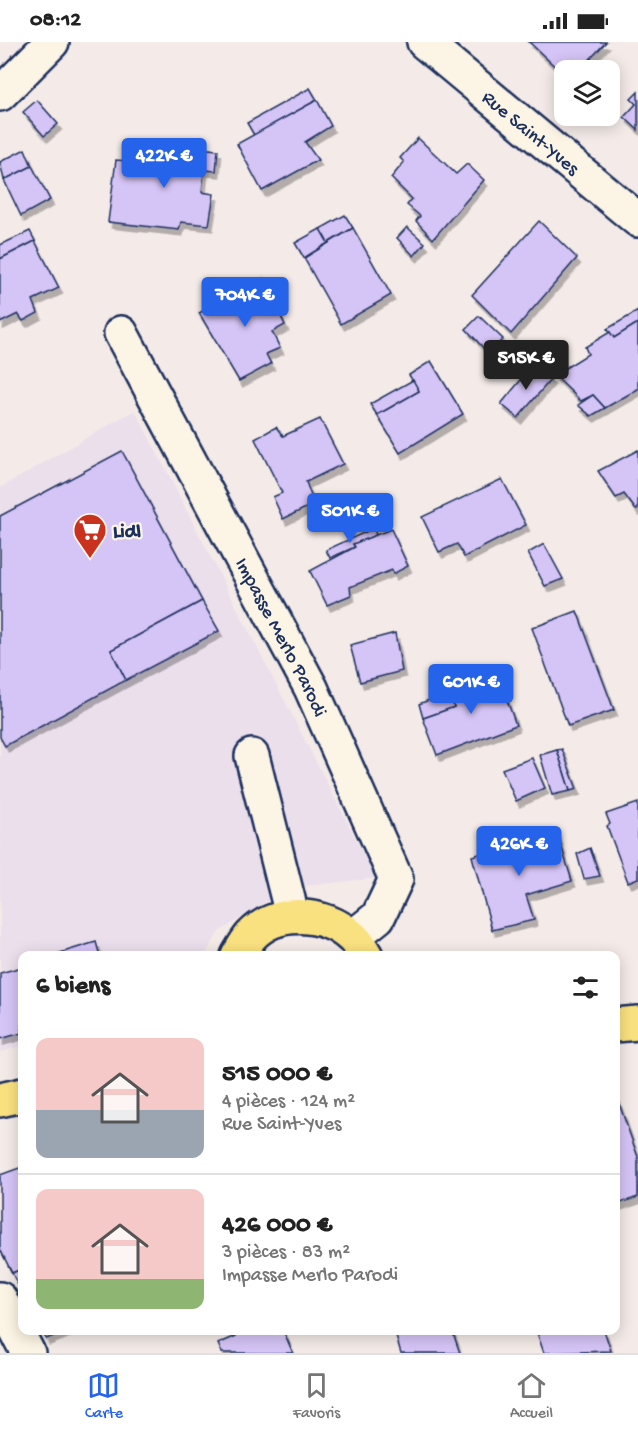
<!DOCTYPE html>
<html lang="fr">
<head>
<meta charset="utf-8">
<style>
  :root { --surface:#fff; --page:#f6f6f6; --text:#222; --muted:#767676; --line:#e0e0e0; --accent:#2563eb }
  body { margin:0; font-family:"Gochi Hand",sans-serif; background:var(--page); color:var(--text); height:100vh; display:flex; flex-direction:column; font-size:22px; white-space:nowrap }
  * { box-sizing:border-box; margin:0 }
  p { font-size:20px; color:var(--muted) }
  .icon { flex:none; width:33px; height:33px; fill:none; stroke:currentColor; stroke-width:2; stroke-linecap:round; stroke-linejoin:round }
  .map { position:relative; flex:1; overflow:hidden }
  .panel { position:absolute; left:18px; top:909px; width:602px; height:384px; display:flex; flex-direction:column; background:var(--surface); border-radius:12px; box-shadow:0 3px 15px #0003 }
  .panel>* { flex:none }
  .controls { position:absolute; left:554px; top:18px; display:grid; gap:12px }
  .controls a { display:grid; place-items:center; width:66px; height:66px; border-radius:12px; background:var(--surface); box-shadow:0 3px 15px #0003; font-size:30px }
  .price { position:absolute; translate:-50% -51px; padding:0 14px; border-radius:6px; background:var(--accent); color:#fff; font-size:20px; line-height:39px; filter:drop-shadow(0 2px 3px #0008) }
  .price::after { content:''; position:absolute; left:50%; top:36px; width:18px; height:14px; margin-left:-9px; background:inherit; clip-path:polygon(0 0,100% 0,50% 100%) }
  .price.current { background:#222; color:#fff }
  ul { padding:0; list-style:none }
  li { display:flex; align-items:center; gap:18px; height:150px; padding:0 18px }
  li+li { border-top:2px solid var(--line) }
  li span { display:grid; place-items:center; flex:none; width:168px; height:120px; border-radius:12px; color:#555 }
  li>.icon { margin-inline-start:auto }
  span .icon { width:72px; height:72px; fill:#fffc; stroke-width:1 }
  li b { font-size:26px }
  h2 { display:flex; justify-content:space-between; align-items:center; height:72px; padding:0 18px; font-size:26px }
  .status { display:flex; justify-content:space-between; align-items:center; height:42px; padding:0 30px; background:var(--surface); direction:ltr }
  .status svg { height:16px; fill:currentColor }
  .tab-bar { display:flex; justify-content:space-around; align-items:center; height:84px; border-top:2px solid var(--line); background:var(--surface); font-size:16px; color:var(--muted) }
  .tab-bar a { display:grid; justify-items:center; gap:3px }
  .tab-bar .current { color:var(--accent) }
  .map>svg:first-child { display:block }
  .built { fill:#ebdfec }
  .building { fill:#d5c4f6; stroke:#1b2f5e; stroke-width:1.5; filter:url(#shadow) }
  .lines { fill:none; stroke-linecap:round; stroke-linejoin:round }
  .minor-casing { stroke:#1b2f5e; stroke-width:38 }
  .major-casing { stroke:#1b2f5e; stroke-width:38 }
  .minor { stroke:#fcf5e5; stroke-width:33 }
  .major { stroke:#fae180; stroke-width:33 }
  .labels { text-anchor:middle; stroke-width:4.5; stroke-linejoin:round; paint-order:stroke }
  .street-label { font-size:20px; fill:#1b2f5e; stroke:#fcf5e5 }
  .poi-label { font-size:20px; font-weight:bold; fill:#1b2f5e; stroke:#fcf5e5; text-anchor:start }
</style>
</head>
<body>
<div class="status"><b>08:12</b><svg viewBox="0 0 49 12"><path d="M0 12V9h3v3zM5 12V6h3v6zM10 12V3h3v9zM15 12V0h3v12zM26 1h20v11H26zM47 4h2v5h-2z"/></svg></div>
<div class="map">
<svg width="638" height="1311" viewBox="0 0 638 1311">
  <defs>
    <filter id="shadow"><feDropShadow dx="3.5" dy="6" stdDeviation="0" flood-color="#0004"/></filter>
  </defs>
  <rect width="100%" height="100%" fill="#f4ebe8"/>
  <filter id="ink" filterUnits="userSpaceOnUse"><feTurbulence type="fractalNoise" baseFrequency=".0167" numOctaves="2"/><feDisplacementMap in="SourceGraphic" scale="12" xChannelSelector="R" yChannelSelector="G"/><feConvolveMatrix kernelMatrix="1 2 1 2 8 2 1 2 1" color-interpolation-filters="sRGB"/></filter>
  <g filter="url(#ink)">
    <polygon class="built" points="135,368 376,836 288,846 219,890 205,913 22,914 22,1004 0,1010 0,446"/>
    <g class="building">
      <polygon points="529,0 606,0 580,28 564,28 564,33"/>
      <polygon points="310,46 317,58 254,93 247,81"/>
      <polygon points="638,50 638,88 624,75 636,62 631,57"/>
      <polygon points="37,58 58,82 44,94 23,70"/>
      <polygon points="317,58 331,84 305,100 318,118 262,149 237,102"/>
      <polygon points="418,96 456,132 467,122 484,138 433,197 416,179 420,174 407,163 412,157 391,136 404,120 400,116"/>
      <polygon points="158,102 218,108 216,129 204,128 202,150 214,152 209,183 181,180 179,188 108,180 116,118 155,121"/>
      <polygon points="25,107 32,124 4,138 0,120"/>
      <polygon points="32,124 50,158 21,174 4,138"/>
      <polygon points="345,173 353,186 328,201 320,187"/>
      <polygon points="539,179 577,216 511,292 472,253"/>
      <polygon points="407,185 425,201 414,214 397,196"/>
      <polygon points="353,186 391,253 341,282 304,216"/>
      <polygon points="320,187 328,201 304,216 295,201"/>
      <polygon points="30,189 35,199 0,217 0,203"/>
      <polygon points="35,199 59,246 33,258 38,271 23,279 18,272 0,281 0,217"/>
      <polygon points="263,236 285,283 272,290 280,306 266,312 271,322 239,339 199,271"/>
      <polygon points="638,269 638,281 614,296 607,287"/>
      <polygon points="479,274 503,297 488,311 466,287"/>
      <polygon points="638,281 638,347 605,366 593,353 581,359 554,333 588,312 585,305 610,290 614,296"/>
      <polygon points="431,319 463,372 400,411 377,373 419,349 409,333"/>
      <polygon points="534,322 551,337 518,376 501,362"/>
      <polygon points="413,338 419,349 377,373 370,362"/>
      <polygon points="593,353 605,366 591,374 578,363"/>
      <polygon points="320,377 343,422 306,440 314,462 283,477 273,455 282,451 255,397 276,385 283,394"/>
      <polygon points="638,408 638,467 636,468 624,452 616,456 598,429"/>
      <polygon points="122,409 202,559 111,608 126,638 5,704 0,695 0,474"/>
      <polygon points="502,437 526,483 464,515 457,502 439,510 422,475"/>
      <polygon points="374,486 376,493 353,502 355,505 330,516 326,508"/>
      <polygon points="391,487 408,524 393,532 392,528 350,545 351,553 327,563 310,529 355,505 353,502"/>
      <polygon points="544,502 563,537 545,544 528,511"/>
      <polygon points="202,559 219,589 126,638 111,608"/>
      <polygon points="577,569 614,668 568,684 532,586"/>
      <polygon points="395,591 402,629 360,640 350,603"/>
      <polygon points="497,631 516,683 437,713 423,676 454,665 449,650"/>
      <polygon points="449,650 454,665 423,676 419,662"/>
      <polygon points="562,707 577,747 570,749 557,708"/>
      <polygon points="557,708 570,749 552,753 540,713"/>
      <polygon points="532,716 545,746 516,759 502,727"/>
      <polygon points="638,761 638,836 628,840 607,784 610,782 606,772"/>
      <polygon points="557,790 572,839 526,853 534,878 492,888 472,814"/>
      <polygon points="590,806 600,834 584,837 577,812"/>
      <polygon points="96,900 100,914 50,914"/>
      <polygon points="22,925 22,991 0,997 0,931"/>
      <polygon points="616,1053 638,1115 638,1155 615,1163"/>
      <polygon points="22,1125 22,1227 12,1231 0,1207 0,1133"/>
      <polygon points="22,1227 22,1251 12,1231"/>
      <polygon points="42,1288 69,1288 46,1297"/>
      <polygon points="234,1288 283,1288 293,1311 222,1311 218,1302 236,1294"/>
      <polygon points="394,1288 452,1288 460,1311 401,1311"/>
      <polygon points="536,1288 604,1288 611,1309 544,1311"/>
    </g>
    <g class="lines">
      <defs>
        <g id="minor">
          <path id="s1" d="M424,0L638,178"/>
          <polyline points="0,52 52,0"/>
          <path id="s2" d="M121,291L311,646L396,837L378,875L353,895"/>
          <polyline points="252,714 292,873"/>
          <polyline points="0,1257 28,1311"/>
        </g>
        <g id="major">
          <path d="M238,914C242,907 246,900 251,894C277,866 325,870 352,895C357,899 362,907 366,914"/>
          <polyline points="615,983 638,981"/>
          <polyline points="0,1058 22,1053"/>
        </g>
      </defs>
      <use href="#minor" class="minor-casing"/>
      <use href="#major" class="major-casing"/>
      <use href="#minor" class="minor"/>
      <use href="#major" class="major"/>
    </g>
  </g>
  <defs>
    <symbol id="supermarket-pin" viewBox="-11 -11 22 30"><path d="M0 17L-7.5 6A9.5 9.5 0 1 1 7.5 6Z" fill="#c8321e" stroke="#fcf5e5"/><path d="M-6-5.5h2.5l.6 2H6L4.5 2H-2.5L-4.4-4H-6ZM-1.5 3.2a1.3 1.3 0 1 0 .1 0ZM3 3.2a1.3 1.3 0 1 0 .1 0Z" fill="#fff"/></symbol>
  </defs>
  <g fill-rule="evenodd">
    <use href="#supermarket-pin" x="71" y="469" width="38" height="52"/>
  </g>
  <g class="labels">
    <g class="street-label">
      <text dy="7" stroke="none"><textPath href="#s1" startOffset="140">Rue Saint-Yves</textPath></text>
      <text dy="7" stroke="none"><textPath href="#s2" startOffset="344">Impasse Merlo Parodi</textPath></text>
    </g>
    <g class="poi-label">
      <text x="113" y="495">Lidl</text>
    </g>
  </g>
</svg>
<div class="controls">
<a><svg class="icon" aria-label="layers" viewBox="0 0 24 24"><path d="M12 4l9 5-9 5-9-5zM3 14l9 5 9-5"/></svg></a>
</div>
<b class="price" style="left:164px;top:147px">422K €</b>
<b class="price" style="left:245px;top:286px">704K €</b>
<b class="price current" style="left:526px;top:349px">515K €</b>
<b class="price" style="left:350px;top:502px">501K €</b>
<b class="price" style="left:471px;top:673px">601K €</b>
<b class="price" style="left:519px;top:835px">426K €</b>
<section class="panel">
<h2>6 biens<svg class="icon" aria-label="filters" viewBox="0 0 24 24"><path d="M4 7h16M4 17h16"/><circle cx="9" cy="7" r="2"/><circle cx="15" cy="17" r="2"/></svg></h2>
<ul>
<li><span style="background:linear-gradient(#f6c9c9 60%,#9aa5b1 0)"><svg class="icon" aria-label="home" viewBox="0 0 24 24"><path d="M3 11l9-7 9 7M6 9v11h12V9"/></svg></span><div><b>515 000 €</b><p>4 pièces · 124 m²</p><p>Rue Saint-Yves</p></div></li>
<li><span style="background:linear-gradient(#f6c9c9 75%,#8fb573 0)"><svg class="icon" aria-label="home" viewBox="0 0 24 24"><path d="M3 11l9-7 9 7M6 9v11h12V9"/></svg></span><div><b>426 000 €</b><p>3 pièces · 83 m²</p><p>Impasse Merlo Parodi</p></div></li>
</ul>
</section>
</div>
<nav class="tab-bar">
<a class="current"><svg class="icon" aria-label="map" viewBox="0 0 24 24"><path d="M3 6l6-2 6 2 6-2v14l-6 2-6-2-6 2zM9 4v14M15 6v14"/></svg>Carte</a>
<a><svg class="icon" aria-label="saved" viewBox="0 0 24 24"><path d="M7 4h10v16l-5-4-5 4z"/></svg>Favoris</a>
<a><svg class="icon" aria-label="home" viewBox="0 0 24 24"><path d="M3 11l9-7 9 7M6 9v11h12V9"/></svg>Accueil</a>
</nav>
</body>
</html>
